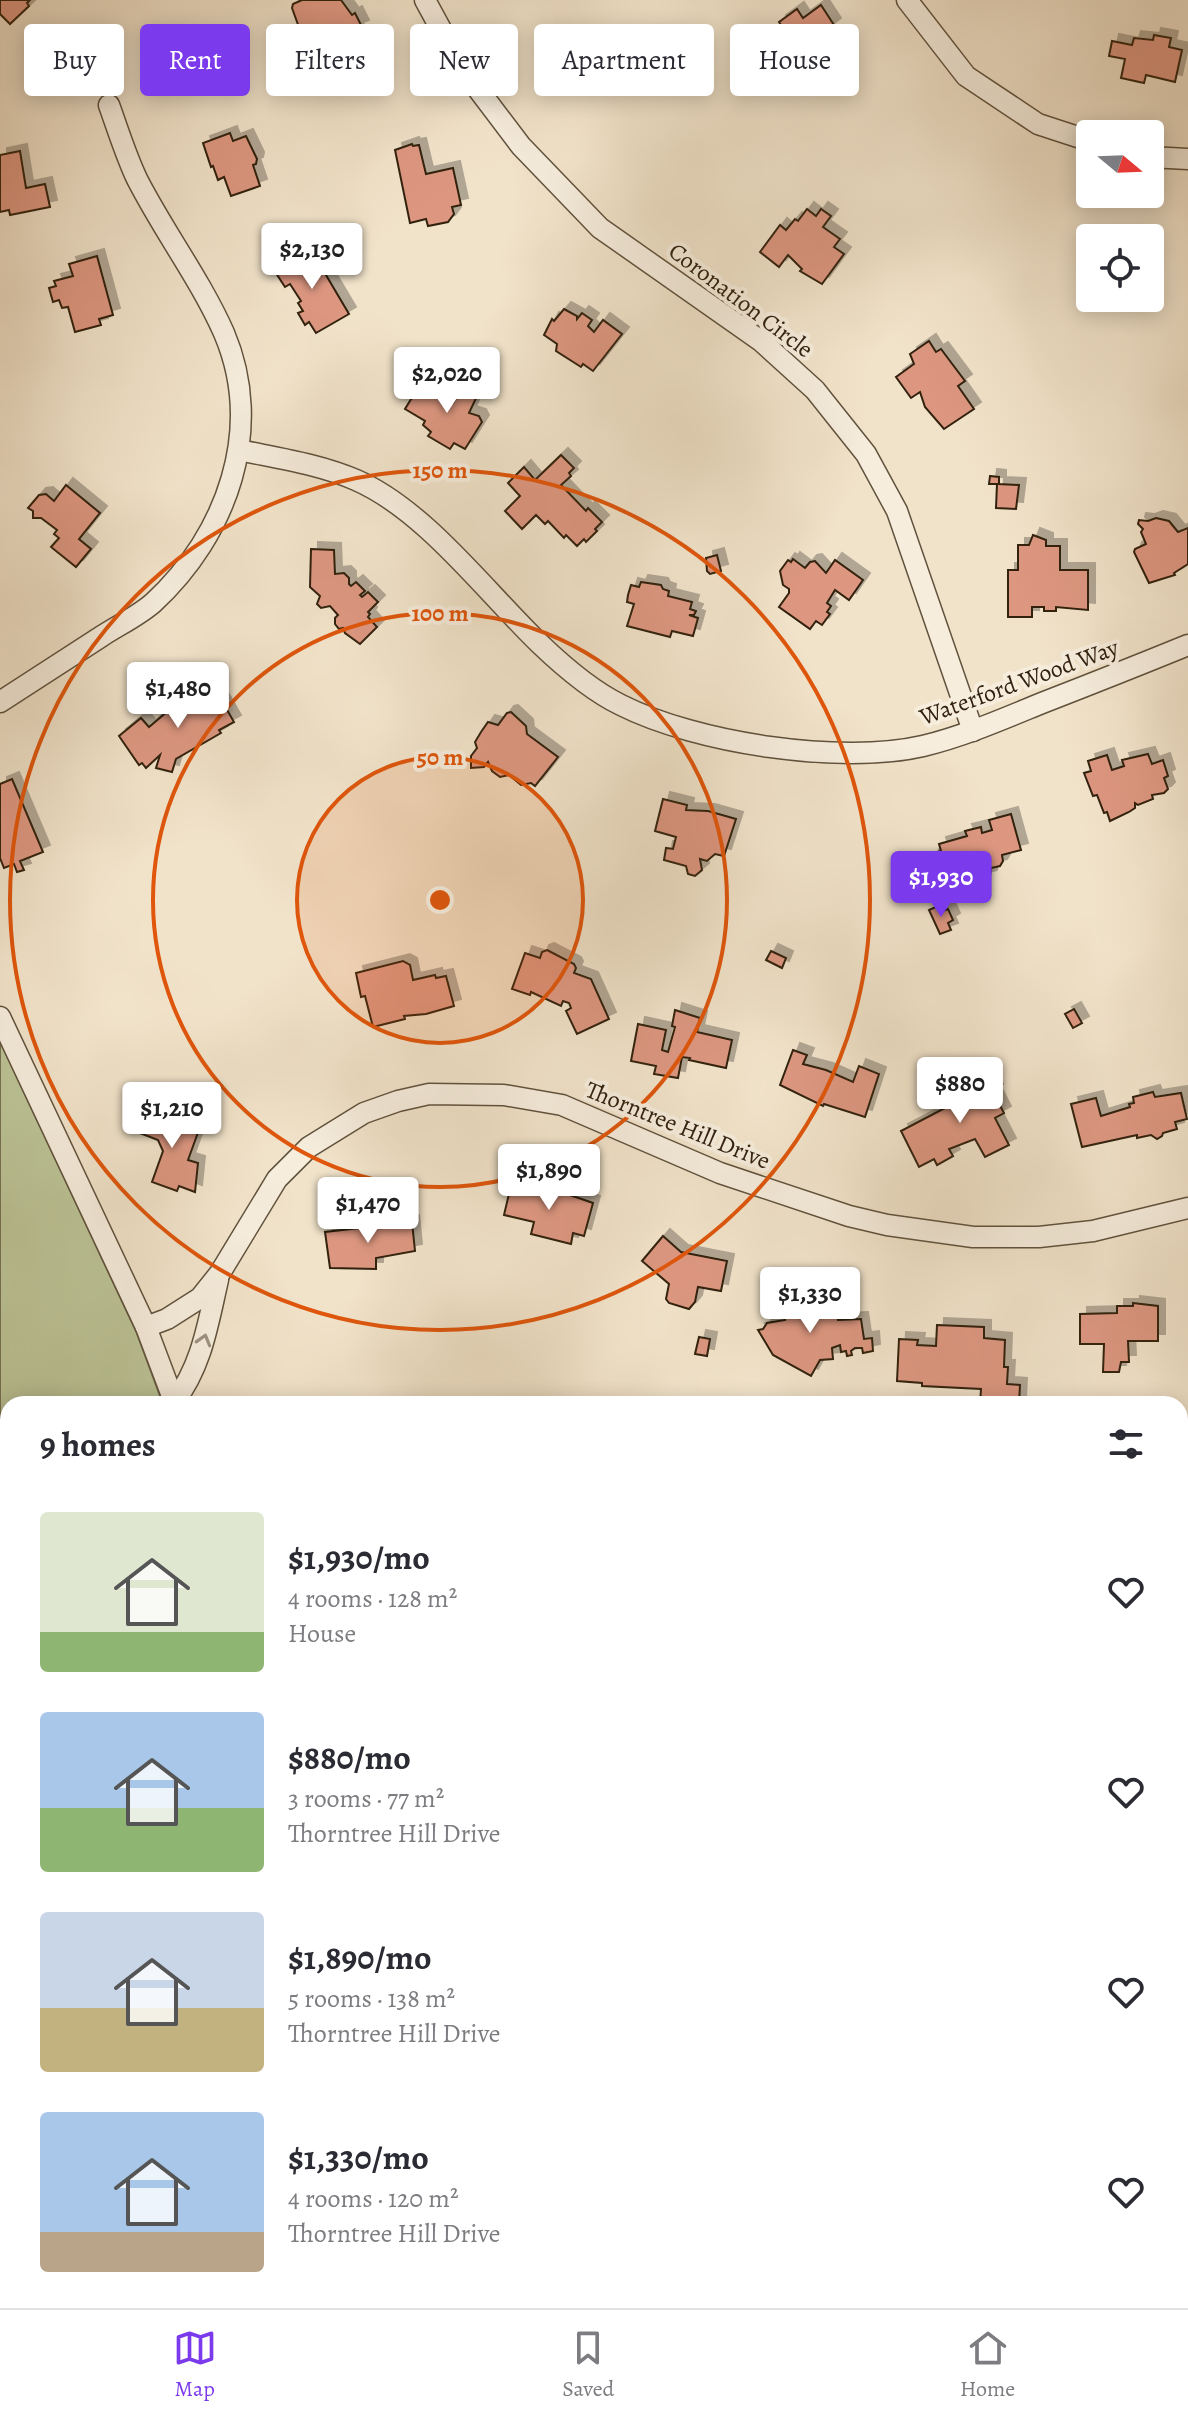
<!DOCTYPE html>
<html lang="en">
<head>
<meta charset="utf-8">
<style>
  :root { --surface:#fff; --page:#f2f2f3; --text:#2b2b33; --muted:#7c7c81; --line:#e1e1e2; --accent:#7c3aed }
  body { margin:0; font-family:Alegreya,serif; background:var(--page); color:var(--text); height:100vh; display:flex; flex-direction:column; font-size:30px; white-space:nowrap }
  * { box-sizing:border-box; margin:0 }
  p { font-size:26px; color:var(--muted) }
  .icon { flex:none; width:44px; height:44px; fill:none; stroke:currentColor; stroke-width:2; stroke-linecap:round; stroke-linejoin:round }
  .map { position:relative; flex:1; overflow:hidden }
  .details { position:absolute; left:0px; top:1396px; width:1188px; height:912px; display:flex; flex-direction:column; background:var(--surface); border-radius:24px 24px 0 0; box-shadow:0 4px 20px #0003 }
  .details>* { flex:none }
  .banner { position:absolute; left:24px; top:24px; width:1140px; height:72px; display:flex; gap:16px }
  .needle { width:52px; rotate:109deg }
  .buttons { position:absolute; left:1076px; top:120px; display:grid; gap:16px }
  .buttons a { display:grid; place-items:center; width:88px; height:88px; border-radius:8px; background:var(--surface); box-shadow:0 4px 20px #0003; font-size:40px }
  .price { position:absolute; translate:-50% -68px; padding:0 18px; border-radius:8px; background:#fff; color:#222; font-size:26px; line-height:52px; filter:drop-shadow(0 2px 4px #0008) }
  .price::after { content:''; position:absolute; left:50%; top:48px; width:24px; height:18px; margin-left:-12px; background:inherit; clip-path:polygon(0 0,100% 0,50% 100%) }
  .price.selected { background:var(--accent); color:#fff }
  ul { padding:0; list-style:none }
  li { display:flex; align-items:center; gap:24px; height:200px; padding:0 40px }
  li span { display:grid; place-items:center; flex:none; width:224px; height:160px; border-radius:8px; color:#555 }
  li>.icon { margin-inline-start:auto }
  span .icon { width:96px; height:96px; fill:#fffc; stroke-width:1 }
  li b { font-size:34px }
  h2 { display:flex; justify-content:space-between; align-items:center; height:96px; padding:0 40px; font-size:34px }
  .pill { padding:0 28px; border-radius:8px; background:var(--surface); box-shadow:0 4px 20px #0003; font-size:28px; line-height:72px }
  .pill.selected { background:var(--accent); color:#fff }
  .tab-bar { display:flex; justify-content:space-around; align-items:center; height:112px; border-top:2px solid var(--line); background:var(--surface); font-size:22px; color:var(--muted) }
  .tab-bar a { display:grid; justify-items:center; gap:4px }
  .tab-bar .selected { color:var(--accent) }
  .map>svg:first-child { display:block }
  .green { fill:#bbc396; stroke:#767252; stroke-width:2 }
  .building { fill:#dd9781; stroke:#31210e; stroke-width:2; filter:url(#shadow) }
  .lines { fill:none; stroke-linecap:round; stroke-linejoin:round }
  .minor-casing { stroke:#61523d; stroke-width:23 }
  .minor { stroke:#f6eddd; stroke-width:20 }
  .oneway { stroke:#9d9180 }
  .ring { fill:none; stroke:#df560c; stroke-width:4 }
  .labels { text-anchor:middle; stroke-width:8; stroke-linejoin:round; paint-order:stroke }
  .street-label { font-size:24px; fill:#31210e; stroke:#f6eddd }
  .centre { fill:#df560c; stroke:#f6eddd; stroke-width:4 }
  .ring-label { font-size:24px; text-anchor:middle; font-weight:bold; fill:#df560c; stroke:#f6eddd; stroke-width:8; stroke-linejoin:round; paint-order:stroke }
</style>
</head>
<body>
<div class="map">
<svg width="1188" height="2308" viewBox="0 0 1188 2308">
  <defs>
    <filter id="shadow"><feDropShadow dx="7" dy="-7" stdDeviation="0" flood-color="#0004"/></filter>
  </defs>
  <rect width="100%" height="100%" fill="#f1e3ca"/>
  <filter id="stains"><feTurbulence type="fractalNoise" baseFrequency=".0025" numOctaves="4"/><feColorMatrix values="0 0 0 0 .2 0 0 0 0 .09 0 0 0 0 .02 0 0 0 .5 -.17"/></filter>
  <radialGradient id="worn" r=".72"><stop offset=".6" stop-color="#630" stop-opacity="0"/><stop offset="1" stop-color="#630" stop-opacity=".3"/></radialGradient>
  <polygon class="green" points="0,1041 136,1331 163,1404 8,1404 8,1730 0,1729"/>
  <g class="building">
    <polygon points="0,0 30,0 27,3 29,6 10,24 0,14"/>
    <polygon points="302,0 341,0 352,15 355,13 362,27 356,29 359,35 346,42 347,44 319,55 314,44 305,44 292,8 293,4"/>
    <polygon points="821,5 834,25 827,30 833,39 836,36 845,55 833,63 836,68 813,83 779,35 785,31 779,22 797,9 803,18"/>
    <polygon points="1154,35 1171,38 1169,47 1182,50 1175,82 1146,75 1144,83 1121,78 1125,59 1109,56 1112,41 1132,45 1134,38 1153,40"/>
    <polygon points="230,133 233,141 246,136 257,159 256,164 253,165 260,186 231,196 224,177 218,180 213,166 211,167 203,143"/>
    <polygon points="412,144 413,146 419,145 426,174 453,168 461,205 452,207 454,214 448,222 428,226 426,219 410,223 395,150"/>
    <polygon points="20,151 26,188 45,184 50,207 10,215 9,210 0,212 0,155"/>
    <polygon points="807,209 816,216 821,209 831,216 823,227 840,239 834,247 844,254 822,284 800,271 802,269 788,255 779,267 760,252 780,225 786,230 795,219 798,221"/>
    <polygon points="302,249 313,267 319,264 324,265 327,270 326,275 349,314 316,333 309,322 305,325 298,313 303,311 298,303 301,301 290,284 285,287 272,267"/>
    <polygon points="97,256 113,315 99,319 101,325 75,332 68,307 62,308 59,300 53,302 49,288 56,286 54,281 73,276 69,264"/>
    <polygon points="564,309 577,316 577,319 582,313 592,320 588,326 594,332 603,320 622,334 593,371 583,364 581,367 556,351 557,344 544,335 552,319 554,321"/>
    <polygon points="929,341 936,352 941,349 965,381 958,386 974,409 944,429 925,407 920,392 911,398 896,377 914,364 910,354"/>
    <polygon points="421,383 453,403 464,386 472,386 479,392 469,413 479,416 482,422 465,449 454,443 450,449 428,436 431,432 423,425 425,421 405,409"/>
    <polygon points="561,455 574,468 569,473 571,476 561,485 586,511 588,508 602,522 595,529 597,531 586,542 584,539 577,546 566,535 564,538 548,521 545,524 536,515 522,529 505,511 520,496 508,483 524,467 535,480"/>
    <polygon points="990,476 999,477 999,484 1019,485 1016,509 996,508 997,484 989,484"/>
    <polygon points="66,485 100,513 79,539 91,549 76,567 51,547 59,538 54,534 57,530 41,518 33,518 33,511 28,508 39,495 46,494 54,501"/>
    <polygon points="1156,518 1169,521 1178,532 1188,528 1188,564 1174,573 1175,575 1149,583 1134,552 1135,549 1146,544 1141,532 1143,529 1138,524 1139,520 1148,521"/>
    <polygon points="1033,535 1046,540 1046,546 1060,546 1060,570 1088,570 1088,610 1056,607 1056,611 1044,611 1044,607 1032,607 1032,617 1008,617 1008,570 1018,570 1018,545 1029,545"/>
    <polygon points="311,549 334,550 335,574 344,573 349,578 349,584 351,586 356,582 365,591 360,595 362,597 368,592 378,602 368,612 370,614 368,617 377,627 360,644 345,633 343,628 339,629 335,624 335,618 338,615 330,606 321,608 317,604 320,596 310,587"/>
    <polygon points="717,555 721,571 710,574 707,571 706,558"/>
    <polygon points="793,559 805,568 810,562 815,561 826,573 835,560 863,580 849,600 835,590 827,603 831,606 827,612 830,614 822,625 816,621 810,629 779,607 789,593 789,589 783,585 780,571 788,560 791,562"/>
    <polygon points="641,582 661,585 663,589 669,591 668,596 692,602 690,609 696,611 694,615 689,615 698,618 693,636 672,631 670,637 627,626 634,604 627,602 628,595 631,585 639,587"/>
    <polygon points="214,687 234,722 219,730 221,733 176,759 172,772 156,768 160,755 146,768 142,763 139,765 119,736 141,718 149,727 175,705 171,701 183,691 191,702"/>
    <polygon points="511,712 526,726 527,734 558,757 535,786 531,783 521,785 509,775 500,777 492,771 488,762 484,767 471,768 471,756 477,748 475,742 481,732 488,722 498,725 507,713"/>
    <polygon points="1148,754 1152,764 1163,760 1168,776 1164,778 1168,789 1164,793 1152,795 1153,799 1138,805 1135,803 1135,808 1129,812 1110,821 1107,812 1104,813 1097,795 1093,796 1084,773 1091,771 1088,761 1107,755 1112,770 1124,766 1122,760"/>
    <polygon points="12,779 43,852 20,861 24,870 17,872 14,864 4,868 0,858 0,784"/>
    <polygon points="663,799 687,805 686,810 708,811 736,819 724,856 715,854 707,861 700,859 702,870 695,876 688,874 686,866 664,860 666,848 673,849 676,837 655,831"/>
    <polygon points="1011,814 1021,850 1002,855 1003,861 1000,866 991,868 990,877 979,880 974,877 973,873 948,877 946,870 939,871 932,867 930,860 934,853 941,851 939,844 967,836 965,831 981,827 982,833 992,830 989,820"/>
    <polygon points="940,905 943,911 948,909 953,920 948,923 951,930 940,934 929,910"/>
    <polygon points="547,950 574,964 576,968 574,973 591,979 609,1019 577,1034 566,1011 571,1008 569,1003 563,1001 561,1006 531,992 530,995 512,989 525,953 540,958 542,952"/>
    <polygon points="771,951 786,958 782,968 766,960"/>
    <polygon points="403,961 410,965 413,980 435,975 436,978 446,976 454,1006 426,1014 404,1016 405,1019 373,1027 365,996 361,997 356,973"/>
    <polygon points="1074,1009 1082,1023 1073,1028 1065,1014"/>
    <polygon points="675,1010 700,1018 697,1032 732,1040 726,1068 689,1060 690,1058 682,1057 678,1078 654,1074 656,1066 631,1061 638,1024 666,1030 662,1050 668,1052 675,1027 672,1026"/>
    <polygon points="793,1050 807,1055 803,1064 826,1070 853,1082 859,1066 879,1074 865,1117 824,1104 823,1106 780,1085"/>
    <polygon points="985,1074 992,1081 996,1091 993,1092 1004,1113 995,1118 1009,1145 985,1157 975,1139 949,1149 953,1156 937,1165 934,1159 919,1167 901,1131 962,1099 955,1087"/>
    <polygon points="1153,1092 1155,1097 1181,1093 1187,1119 1175,1122 1177,1129 1163,1133 1162,1136 1157,1139 1151,1135 1137,1138 1137,1135 1082,1147 1071,1104 1096,1098 1101,1116 1130,1107 1129,1104 1134,1103 1133,1097"/>
    <polygon points="145,1110 200,1127 188,1160 198,1163 195,1192 179,1186 177,1191 152,1182 163,1151 158,1140 137,1132"/>
    <polygon points="512,1181 545,1189 544,1193 567,1194 593,1203 584,1236 573,1233 571,1244 531,1234 534,1222 504,1215"/>
    <polygon points="412,1222 415,1251 376,1258 376,1269 330,1268 325,1232"/>
    <polygon points="663,1236 681,1252 727,1261 721,1291 698,1287 695,1302 689,1309 669,1303 666,1299 669,1284 642,1261"/>
    <polygon points="796,1286 799,1318 837,1313 838,1320 861,1319 864,1339 872,1338 873,1351 863,1353 862,1348 855,1348 851,1351 852,1355 847,1356 846,1351 841,1352 840,1345 832,1348 833,1359 820,1360 811,1376 773,1355 758,1330 763,1329 767,1323 785,1320 784,1314 779,1314 775,1288"/>
    <polygon points="1133,1303 1158,1306 1158,1341 1128,1341 1129,1362 1121,1362 1119,1372 1103,1372 1104,1344 1080,1344 1080,1314 1117,1313 1117,1306 1133,1306"/>
    <polygon points="937,1325 984,1327 984,1338 1005,1340 1004,1367 1008,1367 1007,1384 1020,1385 1019,1404 980,1404 981,1389 922,1386 922,1383 897,1381 899,1339 918,1340 917,1345 936,1346"/>
    <polygon points="699,1337 710,1339 707,1356 695,1354"/>
    <polygon points="1180,1876 1188,1878 1188,1907 1188,1902 1180,1900"/>
    <polygon points="435,2300 473,2300 469,2308 458,2303 456,2308 448,2308 434,2302"/>
    <polygon points="588,2300 613,2300 617,2301 615,2308 586,2308"/>
    <polygon points="1020,2300 1041,2300 1044,2303 1037,2308 1029,2306 1026,2308"/>
  </g>
  <g class="lines">
    <defs>
      <g id="minor">
        <polyline points="425,0 462,68 521,146 600,228 761,341 815,390 866,454 897,511 973,731"/>
        <polyline points="907,0 966,76 1038,124 1090,141"/>
        <polyline points="1150,157 1188,159"/>
        <path d="M239,450C277,458 319,464 356,480C425,510 485,591 540,644C563,666 592,691 621,705C696,743 841,765 923,746C964,736 1003,719 1042,703C1091,684 1139,665 1188,645"/>
        <path d="M0,702C34,680 68,658 102,636C119,625 138,616 153,603C227,535 265,429 224,333C200,279 164,232 137,179C126,156 118,130 109,105"/>
        <polyline points="0,1017 146,1327 175,1404"/>
        <polyline points="146,1327 167,1319 200,1298 220,1273 277,1179 309,1147 364,1113 398,1101 429,1094 504,1095 562,1105 720,1173 849,1216 887,1225 973,1237 1039,1237 1093,1231 1188,1208"/>
        <path d="M174,1402C202,1366 208,1323 218,1280"/>
        <polyline points="1180,1777 1188,1778"/>
        <polyline points="1180,2073 1188,2062"/>
        <polyline points="0,2112 8,2084"/>
      </g>
    </defs>
    <use href="#minor" class="minor-casing"/>
    <use href="#minor" class="minor"/>
  </g>
  <defs><path id="oneway-chevron" d="M-2-3.5L2.5 0L-2 3.5" fill="none" stroke-width="1.6" stroke-linecap="round" stroke-linejoin="round" transform="scale(2)"/></defs>
  <use class="oneway" href="#oneway-chevron" transform="translate(204 1340) rotate(-74)"/>
  <circle cx="440" cy="900" r="143" fill="#df560c" fill-opacity=".12"/>
  <g class="ring">
    <circle cx="440" cy="900" r="143"/>
    <circle cx="440" cy="900" r="287"/>
    <circle cx="440" cy="900" r="430"/>
  </g>
  <g class="labels">
    <g class="street-label">
      <text transform="translate(741 300) rotate(37)" y="8">Coronation Circle</text>
      <text transform="translate(1019 682) rotate(-20)" y="8">Waterford Wood Way</text>
      <text transform="translate(678 1125) rotate(22)" y="8">Thorntree Hill Drive</text>
    </g>
  </g>
  <circle cx="440" cy="900" r="12" class="centre"/>
  <g class="ring-label">
    <text x="440" y="478">150 m</text>
    <text x="440" y="621">100 m</text>
    <text x="440" y="765">50 m</text>
  </g>
  <rect width="100%" height="100%" filter="url(#stains)"/>
  <rect width="100%" height="100%" fill="url(#worn)"/>
</svg>
<div class="buttons">
<a><svg class="needle" viewBox="-14 -14 28 28"><path d="M0-13l5 13h-10z" fill="#e53935"/><path d="M0 13l5-13h-10z" fill="#7c7c81"/></svg></a>
<a><svg class="icon" aria-label="locate" viewBox="0 0 24 24"><circle cx="12" cy="12" r="6"/><path d="M12 2v4M12 18v4M2 12h4M18 12h4"/></svg></a>
</div>
<b class="price" style="left:312px;top:291px">$2,130</b>
<b class="price" style="left:447px;top:415px">$2,020</b>
<b class="price" style="left:178px;top:730px">$1,480</b>
<b class="price selected" style="left:941px;top:919px">$1,930</b>
<b class="price" style="left:960px;top:1125px">$880</b>
<b class="price" style="left:172px;top:1150px">$1,210</b>
<b class="price" style="left:549px;top:1212px">$1,890</b>
<b class="price" style="left:368px;top:1245px">$1,470</b>
<b class="price" style="left:810px;top:1335px">$1,330</b>
<div class="banner">
<a class="pill">Buy</a>
<a class="pill selected">Rent</a>
<a class="pill">Filters</a>
<a class="pill">New</a>
<a class="pill">Apartment</a>
<a class="pill">House</a>
</div>
<section class="details">
<h2>9 homes<svg class="icon" aria-label="filters" viewBox="0 0 24 24"><path d="M4 7h16M4 17h16"/><circle cx="9" cy="7" r="2"/><circle cx="15" cy="17" r="2"/></svg></h2>
<ul>
<li><span style="background:linear-gradient(#dfe7d0 75%,#8fb573 0)"><svg class="icon" aria-label="home" viewBox="0 0 24 24"><path d="M3 11l9-7 9 7M6 9v11h12V9"/></svg></span><div><b>$1,930/mo</b><p>4 rooms · 128 m²</p><p>House</p></div><svg class="icon" aria-label="heart" viewBox="0 0 24 24"><path d="M12 20l-8-8c-3-5 5-10 8-4 3-6 11-1 8 4z"/></svg></li>
<li><span style="background:linear-gradient(#a9c7e8 60%,#8fb573 0)"><svg class="icon" aria-label="home" viewBox="0 0 24 24"><path d="M3 11l9-7 9 7M6 9v11h12V9"/></svg></span><div><b>$880/mo</b><p>3 rooms · 77 m²</p><p>Thorntree Hill Drive</p></div><svg class="icon" aria-label="heart" viewBox="0 0 24 24"><path d="M12 20l-8-8c-3-5 5-10 8-4 3-6 11-1 8 4z"/></svg></li>
<li><span style="background:linear-gradient(#c9d6e8 60%,#c2b280 0)"><svg class="icon" aria-label="home" viewBox="0 0 24 24"><path d="M3 11l9-7 9 7M6 9v11h12V9"/></svg></span><div><b>$1,890/mo</b><p>5 rooms · 138 m²</p><p>Thorntree Hill Drive</p></div><svg class="icon" aria-label="heart" viewBox="0 0 24 24"><path d="M12 20l-8-8c-3-5 5-10 8-4 3-6 11-1 8 4z"/></svg></li>
<li><span style="background:linear-gradient(#a9c7e8 75%,#b9a48a 0)"><svg class="icon" aria-label="home" viewBox="0 0 24 24"><path d="M3 11l9-7 9 7M6 9v11h12V9"/></svg></span><div><b>$1,330/mo</b><p>4 rooms · 120 m²</p><p>Thorntree Hill Drive</p></div><svg class="icon" aria-label="heart" viewBox="0 0 24 24"><path d="M12 20l-8-8c-3-5 5-10 8-4 3-6 11-1 8 4z"/></svg></li>
</ul>
</section>
</div>
<nav class="tab-bar">
<a class="selected"><svg class="icon" aria-label="map" viewBox="0 0 24 24"><path d="M3 6l6-2 6 2 6-2v14l-6 2-6-2-6 2zM9 4v14M15 6v14"/></svg>Map</a>
<a><svg class="icon" aria-label="saved" viewBox="0 0 24 24"><path d="M7 4h10v16l-5-4-5 4z"/></svg>Saved</a>
<a><svg class="icon" aria-label="home" viewBox="0 0 24 24"><path d="M3 11l9-7 9 7M6 9v11h12V9"/></svg>Home</a>
</nav>
</body>
</html>
